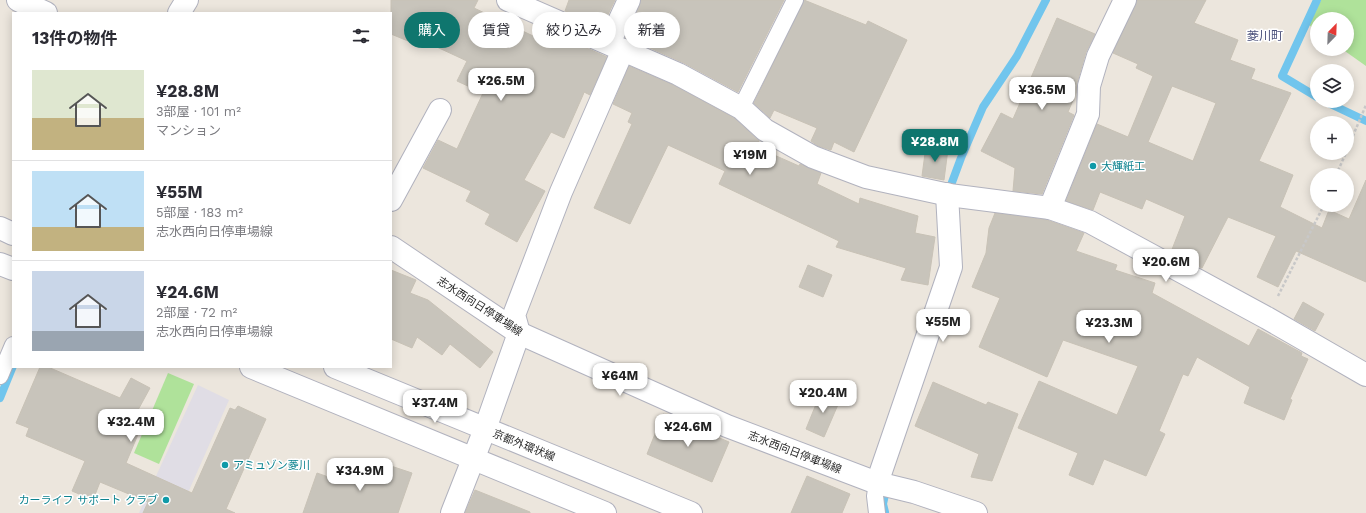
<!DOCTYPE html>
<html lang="ja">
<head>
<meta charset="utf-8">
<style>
  :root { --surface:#fff; --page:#f7f7f7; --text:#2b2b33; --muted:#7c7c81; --line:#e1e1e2; --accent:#0f766e }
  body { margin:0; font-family:"Work Sans","Noto Sans JP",sans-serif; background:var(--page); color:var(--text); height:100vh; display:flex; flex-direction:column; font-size:15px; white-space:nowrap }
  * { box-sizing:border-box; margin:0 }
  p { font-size:13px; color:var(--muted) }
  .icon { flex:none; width:22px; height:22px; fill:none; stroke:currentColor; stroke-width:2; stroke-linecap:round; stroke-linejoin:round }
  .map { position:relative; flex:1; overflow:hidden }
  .panel { position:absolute; left:12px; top:12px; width:380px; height:356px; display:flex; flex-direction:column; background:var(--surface); border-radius:0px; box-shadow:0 2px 10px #0003 }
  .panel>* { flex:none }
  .hud { position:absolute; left:404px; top:12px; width:380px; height:36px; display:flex; gap:8px }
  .needle { width:26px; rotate:23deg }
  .tools { position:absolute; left:1310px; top:12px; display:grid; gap:8px }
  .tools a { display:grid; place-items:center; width:44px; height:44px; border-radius:50%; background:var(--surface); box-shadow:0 2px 10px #0003; font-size:20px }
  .price { position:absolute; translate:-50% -34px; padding:0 9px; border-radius:8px; background:#fff; color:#222; font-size:13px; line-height:26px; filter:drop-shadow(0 1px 2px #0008) }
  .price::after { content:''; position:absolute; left:50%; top:24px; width:12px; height:9px; margin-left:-6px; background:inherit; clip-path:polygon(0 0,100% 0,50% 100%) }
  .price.on { background:var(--accent); color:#fff }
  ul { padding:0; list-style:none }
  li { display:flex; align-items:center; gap:12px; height:100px; padding:0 20px }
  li+li { border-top:1px solid var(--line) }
  li span { display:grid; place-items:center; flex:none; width:112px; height:80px; border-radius:0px; color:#555 }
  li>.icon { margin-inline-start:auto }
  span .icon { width:48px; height:48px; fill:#fffc; stroke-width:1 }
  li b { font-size:17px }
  h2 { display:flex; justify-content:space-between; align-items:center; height:48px; padding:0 20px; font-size:17px }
  .chip { padding:0 14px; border-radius:18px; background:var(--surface); box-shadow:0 2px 10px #0003; font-size:14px; line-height:36px }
  .chip.on { background:var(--accent); color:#fff }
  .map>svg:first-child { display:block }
  .industrial { fill:#e0dde5 }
  .green { fill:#afe29a }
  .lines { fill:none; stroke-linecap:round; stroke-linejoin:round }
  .stream { stroke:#71c5ed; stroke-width:8 }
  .building { fill:#c8c4bb; stroke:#c8c2b6; fill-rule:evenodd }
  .service-casing { stroke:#b1b2be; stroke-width:18 }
  .minor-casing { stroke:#b1b2be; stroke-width:24 }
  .tertiary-casing { stroke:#b1b2be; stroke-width:24 }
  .secondary-casing { stroke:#b1b2be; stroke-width:24 }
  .path { stroke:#c8c8c8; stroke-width:2.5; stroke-dasharray:3 2; stroke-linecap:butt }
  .service { stroke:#fff; stroke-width:16 }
  .minor { stroke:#fff; stroke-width:22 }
  .tertiary { stroke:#fff; stroke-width:22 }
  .secondary { stroke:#fff; stroke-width:22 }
  .culture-dot { fill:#0f9aa8; stroke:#fff; stroke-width:1.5 }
  .labels { text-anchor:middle; stroke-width:3; stroke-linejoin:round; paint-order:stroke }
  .culture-label { font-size:11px; fill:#0d838f; stroke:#fff; text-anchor:start }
  .street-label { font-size:11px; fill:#2b2b2b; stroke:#fff }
  .neighbourhood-label { font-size:12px; fill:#4b517b; stroke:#fff }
</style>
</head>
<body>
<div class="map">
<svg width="1366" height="513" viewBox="0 0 1366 513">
  <rect width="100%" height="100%" fill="#ece6dd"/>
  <polygon class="industrial" points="198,385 229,400 179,513 139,513"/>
  <g class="green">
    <polygon points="1321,0 1366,0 1366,66 1342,49 1347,49 1347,19 1317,19 1317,31 1309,25"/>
    <polygon points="168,373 194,384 159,464 134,453"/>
  </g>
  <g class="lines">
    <g class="stream">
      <polyline points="1317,97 1282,76 1317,0"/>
      <polyline points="1324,101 1366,121"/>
      <polyline points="952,195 951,185 961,158 983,107 1017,56 1046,0"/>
      <polyline points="0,398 13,366"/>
      <polyline points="885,512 883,504 887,486"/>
    </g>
  </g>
  <g class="building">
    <polygon points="391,0 478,0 474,8 550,44 555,34 607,57 590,95 584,92 583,95 564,138 551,132 524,180 545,191 517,242 485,224 490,214 466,201 471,191 423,168 438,140 457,149 483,93 457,81 467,61 411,35 408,41 391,34"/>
    <polygon points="569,0 615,0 602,27 565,11"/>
    <polygon points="641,0 784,0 738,92 684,63 625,37"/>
    <polygon points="804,0 866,25 868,21 907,40 854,152 834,142 831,150 818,146 811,141 817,128 774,110 770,118 754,103"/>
    <path d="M1137,0H1206L1194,23L1238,40L1230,60L1255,69L1251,79L1291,93L1259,161L1293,175L1280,207L1322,228L1329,210L1349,219L1366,180V282L1296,251L1278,287L1257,277L1276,236L1228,217L1202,268L1171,252L1185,216L1146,199L1142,209L1100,192L1093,210L1066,201L1097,124L1128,137L1153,76L1136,68L1138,64L1113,53ZM1172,86L1216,103L1193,161L1148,142Z"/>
    <polygon points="1057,18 1095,34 1086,52 1077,83 1076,93 1068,112 1074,115 1042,194 1013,191 1015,168 981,151 1001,113 1013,119"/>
    <polygon points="629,66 673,85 734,118 759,141 756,147 799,166 800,164 821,173 817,184 859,204 860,198 918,216 915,233 935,237 928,285 901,280 906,268 836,247 839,241 719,184 725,171 668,145 630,224 594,208 632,124 628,122 632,113 613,104"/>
    <polygon points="926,146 948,149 944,180 922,176"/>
    <polygon points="995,213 1047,220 1084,233 1076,251 1117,265 1115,270 1155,283 1152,293 1249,346 1258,329 1302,353 1301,356 1308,359 1290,399 1292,400 1284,420 1244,403 1250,387 1197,357 1188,376 1183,374 1159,431 1165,434 1146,476 1104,459 1093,485 1069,475 1078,453 1018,428 1039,381 1117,415 1138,366 1063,340 1047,377 979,347 1000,298 972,287 986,253 989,228"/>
    <polygon points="808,265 832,275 823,297 799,287"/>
    <polygon points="391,270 416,280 410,293 428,300 493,352 480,368 450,344 442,355 417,337 412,348 391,339"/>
    <polygon points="1303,302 1324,314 1315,331 1294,319"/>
    <polygon points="40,367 48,367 120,398 131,378 150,388 138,410 147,413 126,463 192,493 230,408 235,410 238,406 266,419 226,509 235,513 143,513 148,502 100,482 93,500 72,491 85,461 26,436 29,428 16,423"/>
    <polygon points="933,382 986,405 988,402 1018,414 992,481 971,477 979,454 915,426"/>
    <polygon points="821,392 840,400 824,437 806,429"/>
    <polygon points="663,414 729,442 712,482 647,454"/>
    <polygon points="373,460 412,473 398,513 303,513 317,473 348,484 355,467 369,473"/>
    <polygon points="807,476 850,494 842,513 791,513"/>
    <polygon points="475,490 530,512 530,513 465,513"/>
  </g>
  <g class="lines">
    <defs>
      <g id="service">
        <polyline points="741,108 795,0"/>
        <polyline points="0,376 13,345"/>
        <polyline points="877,483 875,496 877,513"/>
      </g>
      <g id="minor">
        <polyline points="508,0 678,74 741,108 765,130 813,157 866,177 949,195 1050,208 1090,222 1267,318 1366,375"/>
        <polyline points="179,13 187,0"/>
        <polyline points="609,43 629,0"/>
        <polyline points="391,200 440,110"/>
        <polyline points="1050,208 1088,114 1089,86 1098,56 1125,0"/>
        <polyline points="877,483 951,267 947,194"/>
        <polyline points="452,513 485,429 519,333 514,315 561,192 623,50"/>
      </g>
      <g id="tertiary">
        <polyline points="0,228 13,234"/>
        <polyline points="0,264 13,269"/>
        <polyline points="251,367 605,513"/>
        <polyline points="335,367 691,513"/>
      </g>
      <g id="secondary">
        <polyline points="18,0 46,13"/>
        <polyline points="391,247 519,333 727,426 877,483 914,492 976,513"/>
      </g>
    </defs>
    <use href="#service" class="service-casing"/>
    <use href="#minor" class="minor-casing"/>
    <use href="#tertiary" class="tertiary-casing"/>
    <use href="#secondary" class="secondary-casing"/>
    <g class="path">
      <polyline points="1347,150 1366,105"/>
      <polyline points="1336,175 1346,153"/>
      <polyline points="1278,296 1324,205"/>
    </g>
    <use href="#service" class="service"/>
    <use href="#minor" class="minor"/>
    <use href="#tertiary" class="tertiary"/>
    <use href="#secondary" class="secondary"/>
  </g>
  <g class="culture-dot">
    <circle cx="1093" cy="166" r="4"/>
    <circle cx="225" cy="465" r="4"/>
    <circle cx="166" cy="500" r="4"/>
  </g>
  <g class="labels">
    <g class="culture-label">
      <text x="1101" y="170">大輝紙工</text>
      <text x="233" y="469">アミュゾン菱川</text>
      <text x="158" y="504" text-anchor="end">カーライフ サポート クラブ</text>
    </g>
    <g class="street-label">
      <text transform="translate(480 306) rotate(33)" y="4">志水西向日停車場線</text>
      <text transform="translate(524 445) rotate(22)" y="4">京都外環状線</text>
      <text transform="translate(795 452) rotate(21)" y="4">志水西向日停車場線</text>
    </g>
    <g class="neighbourhood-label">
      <text x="1265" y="40">菱川町</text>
    </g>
  </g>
</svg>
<div class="tools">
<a><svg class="needle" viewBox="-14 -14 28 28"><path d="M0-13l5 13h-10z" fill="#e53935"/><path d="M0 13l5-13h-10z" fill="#7c7c81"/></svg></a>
<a><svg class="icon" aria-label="layers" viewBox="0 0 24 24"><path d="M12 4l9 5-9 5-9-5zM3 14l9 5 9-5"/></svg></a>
<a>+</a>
<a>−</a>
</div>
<b class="price" style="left:501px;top:102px">¥26.5M</b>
<b class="price" style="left:1042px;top:111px">¥36.5M</b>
<b class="price on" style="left:935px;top:163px">¥28.8M</b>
<b class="price" style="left:750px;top:176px">¥19M</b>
<b class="price" style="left:1166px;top:283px">¥20.6M</b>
<b class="price" style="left:943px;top:343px">¥55M</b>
<b class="price" style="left:1109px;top:344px">¥23.3M</b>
<b class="price" style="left:620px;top:397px">¥64M</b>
<b class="price" style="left:823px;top:414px">¥20.4M</b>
<b class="price" style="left:435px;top:424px">¥37.4M</b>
<b class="price" style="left:131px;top:443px">¥32.4M</b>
<b class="price" style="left:688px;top:448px">¥24.6M</b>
<b class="price" style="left:360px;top:492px">¥34.9M</b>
<div class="hud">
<a class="chip on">購入</a>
<a class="chip">賃貸</a>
<a class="chip">絞り込み</a>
<a class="chip">新着</a>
</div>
<section class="panel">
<h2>13件の物件<svg class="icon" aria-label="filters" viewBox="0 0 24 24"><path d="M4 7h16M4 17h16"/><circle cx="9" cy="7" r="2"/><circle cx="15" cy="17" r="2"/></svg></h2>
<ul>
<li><span style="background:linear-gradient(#dfe7d0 60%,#c2b280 0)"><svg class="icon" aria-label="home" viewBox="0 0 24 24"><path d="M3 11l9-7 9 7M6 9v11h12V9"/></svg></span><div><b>¥28.8M</b><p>3部屋 · 101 m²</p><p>マンション</p></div></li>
<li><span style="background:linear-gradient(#bfe0f5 70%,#c2b280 0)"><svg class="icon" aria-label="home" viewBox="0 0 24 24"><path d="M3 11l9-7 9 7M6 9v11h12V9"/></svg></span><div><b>¥55M</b><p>5部屋 · 183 m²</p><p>志水西向日停車場線</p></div></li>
<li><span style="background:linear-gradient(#c9d6e8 75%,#9aa5b1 0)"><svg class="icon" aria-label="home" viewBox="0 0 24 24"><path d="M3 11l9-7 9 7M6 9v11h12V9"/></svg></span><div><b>¥24.6M</b><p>2部屋 · 72 m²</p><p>志水西向日停車場線</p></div></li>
</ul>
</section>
</div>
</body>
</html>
